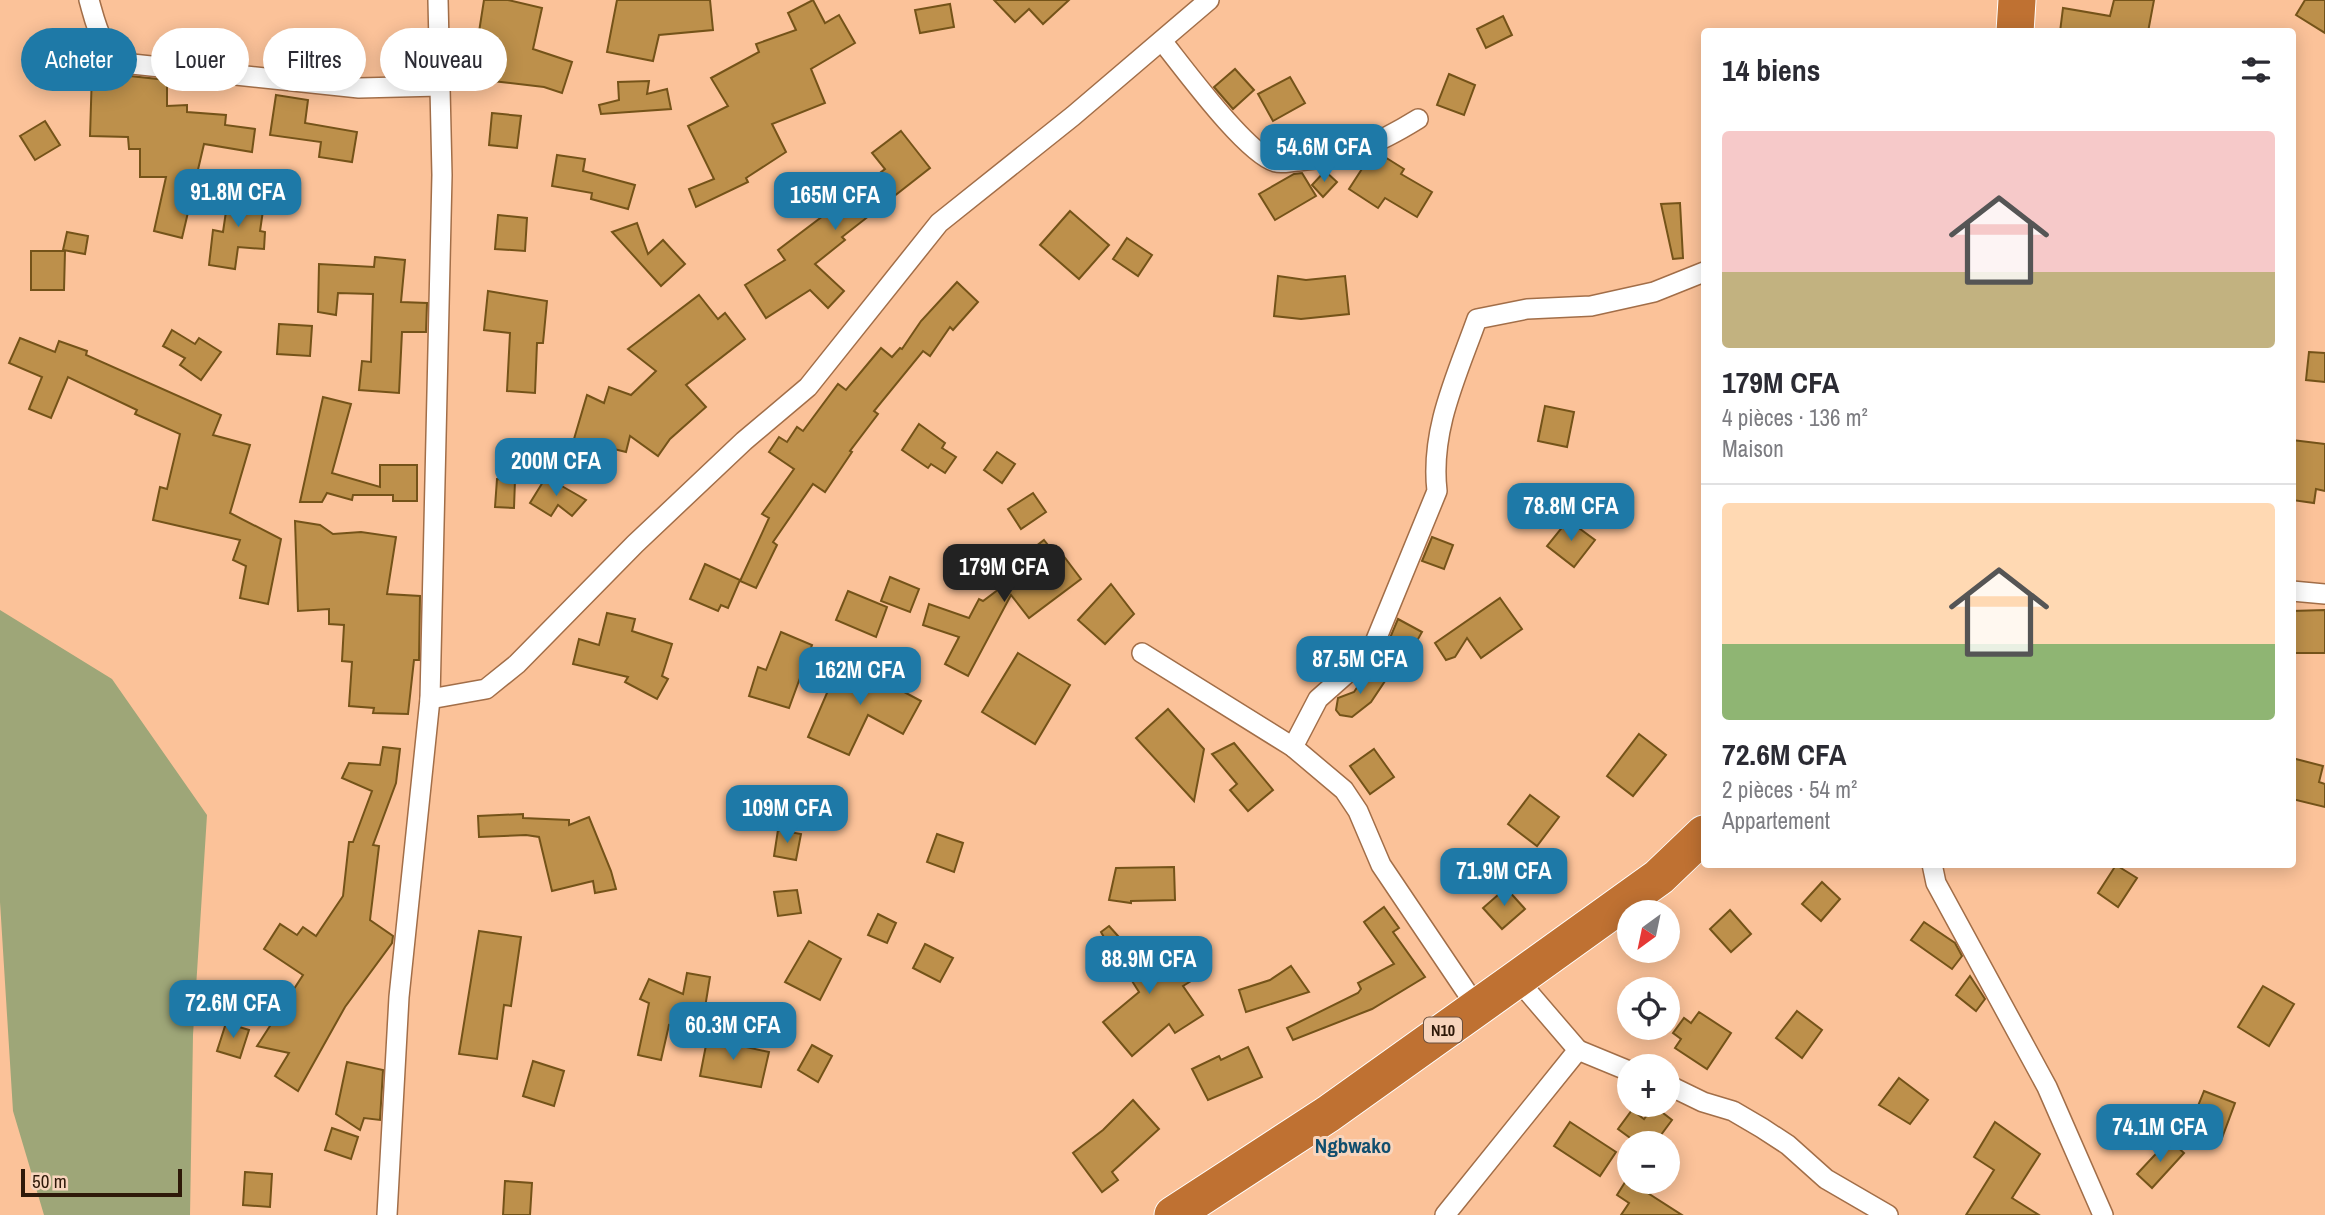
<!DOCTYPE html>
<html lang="fr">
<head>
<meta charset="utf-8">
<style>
  :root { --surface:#fff; --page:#f2f2f3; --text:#2b2b33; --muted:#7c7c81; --line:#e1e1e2; --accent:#1e79a7 }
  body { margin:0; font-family:"Archivo Narrow",sans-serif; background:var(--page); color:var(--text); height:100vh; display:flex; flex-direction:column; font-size:26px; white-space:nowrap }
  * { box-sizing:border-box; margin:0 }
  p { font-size:23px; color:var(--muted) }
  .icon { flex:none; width:38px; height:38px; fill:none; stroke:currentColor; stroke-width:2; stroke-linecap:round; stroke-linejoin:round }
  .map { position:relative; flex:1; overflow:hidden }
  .panel { position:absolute; left:1701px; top:28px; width:595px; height:840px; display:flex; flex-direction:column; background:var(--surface); border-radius:7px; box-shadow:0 4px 18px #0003 }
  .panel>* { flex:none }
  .banner { position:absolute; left:21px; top:28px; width:665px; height:63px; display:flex; gap:14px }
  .needle { width:46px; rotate:213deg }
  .tools { position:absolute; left:1617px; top:900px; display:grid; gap:14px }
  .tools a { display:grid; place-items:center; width:63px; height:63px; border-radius:50%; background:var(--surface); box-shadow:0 4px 18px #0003; font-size:35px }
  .scale { position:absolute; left:21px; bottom:18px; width:161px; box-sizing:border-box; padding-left:7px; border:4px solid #2e1909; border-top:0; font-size:19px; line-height:24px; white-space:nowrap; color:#2e1909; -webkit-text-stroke:5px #f8d5bd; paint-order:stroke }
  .price { position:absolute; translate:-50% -60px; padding:0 16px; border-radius:14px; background:var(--accent); color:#fff; font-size:23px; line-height:46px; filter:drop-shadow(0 2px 4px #0008) }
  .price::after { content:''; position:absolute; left:50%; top:42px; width:21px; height:16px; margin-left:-10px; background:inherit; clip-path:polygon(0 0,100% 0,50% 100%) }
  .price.current { background:#222; color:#fff }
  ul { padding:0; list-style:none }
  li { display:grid; align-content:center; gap:14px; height:371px; padding:0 21px }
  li+li { border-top:2px solid var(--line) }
  li span { display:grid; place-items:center; height:217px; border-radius:7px; color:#555 }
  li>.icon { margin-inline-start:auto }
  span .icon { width:126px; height:126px; fill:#fffc; stroke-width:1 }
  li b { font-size:30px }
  h2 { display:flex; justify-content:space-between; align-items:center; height:84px; padding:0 21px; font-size:30px }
  .tag { padding:0 24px; border-radius:32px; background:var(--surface); box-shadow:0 4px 18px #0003; font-size:24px; line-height:63px }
  .tag.current { background:var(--accent); color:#fff }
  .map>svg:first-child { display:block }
  .green { fill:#9ea678 }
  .building { fill:#bd904b; stroke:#745319; stroke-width:2 }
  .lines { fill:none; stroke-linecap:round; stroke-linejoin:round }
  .street-casing { stroke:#a26e48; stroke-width:22 }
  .highway-casing { stroke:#fff; stroke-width:39 }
  .street { stroke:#fff; stroke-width:19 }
  .highway { stroke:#bf7132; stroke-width:37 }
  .labels { text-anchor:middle; stroke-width:6; stroke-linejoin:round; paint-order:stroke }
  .shield { fill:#f8d5bd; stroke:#6b513f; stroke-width:2 }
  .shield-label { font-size:16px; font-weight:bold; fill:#2e1909 }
  .quarter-label { font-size:21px; font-weight:bold; fill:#104e6e; stroke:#f8d5bd }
</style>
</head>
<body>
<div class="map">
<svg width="2325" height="1215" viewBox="0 0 2325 1215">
  <rect width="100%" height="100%" fill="#fbc299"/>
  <polygon class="green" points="0,610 112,679 207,815 193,1035 190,1215 44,1215 13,1111 0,902"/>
  <g class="building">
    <polygon points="484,0 508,0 542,8 533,49 572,62 562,93 544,87 484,80 487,53 476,51"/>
    <polygon points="617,0 710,0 713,30 659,35 653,61 607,52"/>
    <polygon points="813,0 825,23 839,15 855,43 811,69 825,103 772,124 786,152 746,178 748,182 696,207 689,189 714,179 688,126 728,106 711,78 759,52 756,44 796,30 788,13"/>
    <polygon points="994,0 1069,0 1043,24 1029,9 1015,22"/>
    <polygon points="2114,0 2154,0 2148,32 2060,32 2063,8 2110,16"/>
    <polygon points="2305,0 2325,0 2325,33 2296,15"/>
    <polygon points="950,4 954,27 920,33 915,10"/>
    <polygon points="1503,16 1512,35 1486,48 1477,29"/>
    <polygon points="75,35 89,39 97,54 93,69 67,61"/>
    <polygon points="1235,69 1254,90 1233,109 1214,87"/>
    <polygon points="92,72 167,80 167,106 187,105 187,112 226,115 225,125 255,129 252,152 204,144 182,238 154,231 166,177 140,177 140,149 129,149 128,137 90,136"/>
    <polygon points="1449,74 1475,85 1464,115 1437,105"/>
    <polygon points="1290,77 1305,103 1273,121 1258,94"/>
    <polygon points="649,81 647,94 667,89 671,109 601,114 599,105 619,100 618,82"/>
    <polygon points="276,95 308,100 305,123 357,132 352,162 319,157 321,142 270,135"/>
    <polygon points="492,113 521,116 517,148 489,145"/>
    <polygon points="45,121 60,145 35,160 20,136"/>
    <polygon points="901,131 930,168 842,237 845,240 815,264 844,291 828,308 810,290 766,318 745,285 785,260 778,250 885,169 872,153"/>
    <polygon points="1380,154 1404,169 1401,174 1432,192 1417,217 1385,198 1378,208 1349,189 1369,158"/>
    <polygon points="557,155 585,159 583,171 635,185 628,209 591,199 592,193 552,186"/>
    <polygon points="1325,171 1337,182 1323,197 1312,185"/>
    <polygon points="1302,173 1316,196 1275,220 1259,194 1294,174"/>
    <polygon points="229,191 265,197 260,231 265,232 264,249 238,247 235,269 209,265 213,230 223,232"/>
    <polygon points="1680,203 1683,258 1673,259 1661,204"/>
    <polygon points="1070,211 1109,245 1079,279 1040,245"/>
    <polygon points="498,215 527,218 525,251 495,249"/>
    <polygon points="637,223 648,254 663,240 685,264 661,286 612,232"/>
    <polygon points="67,232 88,236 85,254 63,250"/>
    <polygon points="1127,238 1152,255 1138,276 1113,259"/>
    <polygon points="31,251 65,251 64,290 31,290"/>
    <polygon points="375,257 405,260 401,302 427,303 426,332 402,332 399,393 359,390 362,361 371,362 373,294 338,293 336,315 318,312 319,264 374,267"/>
    <polygon points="1278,276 1306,280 1345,276 1349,314 1301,319 1274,316"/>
    <polygon points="957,282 978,302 953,330 950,327 930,356 923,351 874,411 878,414 850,451 852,452 825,492 813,484 773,542 777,545 756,588 740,581 769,518 762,514 794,469 769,452 779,437 787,442 797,427 803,431 838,384 846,390 881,348 892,357 900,348 902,349 921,321"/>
    <polygon points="488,291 547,301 543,343 537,343 535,393 507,391 510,333 484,330"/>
    <polygon points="699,295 718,319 725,313 745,339 686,385 706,407 670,439 658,456 630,436 626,452 574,439 587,395 604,403 609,387 631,395 656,371 628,349"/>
    <polygon points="279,324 312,326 310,356 277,354"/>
    <polygon points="172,330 195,344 199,338 221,352 201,380 180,365 185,358 163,346"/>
    <polygon points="20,338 55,352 59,341 87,351 86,355 221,415 213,435 250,445 230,513 281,539 268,604 240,598 246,566 233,560 240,540 153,520 160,487 167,489 180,434 135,414 137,410 68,377 51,418 29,409 42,377 9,363"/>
    <polygon points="2309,352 2325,353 2325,382 2306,380"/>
    <polygon points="323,397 351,404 332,473 380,487 380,465 417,465 417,501 393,501 393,495 353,495 352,500 327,493 322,502 300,502"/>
    <polygon points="1545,406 1574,412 1567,447 1538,441"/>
    <polygon points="919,424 945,443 942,448 956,457 945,473 931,464 928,468 902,450"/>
    <polygon points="2292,440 2325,444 2325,491 2316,489 2314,503 2292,500"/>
    <polygon points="997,452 1015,464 1002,483 984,470"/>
    <polygon points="546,477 586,500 572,516 558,505 551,516 530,503"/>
    <polygon points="497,479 515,480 514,508 495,507"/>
    <polygon points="1033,493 1046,512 1021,529 1008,509"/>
    <polygon points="1568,520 1595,540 1574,567 1547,546"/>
    <polygon points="295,521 320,525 333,534 361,532 396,537 387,594 420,596 419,660 414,660 408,714 373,713 374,708 349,706 352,662 342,661 344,625 329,624 329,609 298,611"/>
    <polygon points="1432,537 1453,545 1444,569 1422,561"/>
    <polygon points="1044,540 1052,550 1056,546 1081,579 1029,618 1011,595 968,676 945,664 959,637 923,625 929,604 969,618 979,599 983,601 1015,577 1012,574 1035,556 1031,550"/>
    <polygon points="705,564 740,580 728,608 721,605 718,611 690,599"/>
    <polygon points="890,577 919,589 910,612 881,601"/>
    <polygon points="1111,584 1134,614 1105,644 1078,620"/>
    <polygon points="848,591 887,607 876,637 836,620"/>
    <polygon points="1500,598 1522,629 1481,658 1467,638 1455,657 1446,660 1435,643"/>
    <polygon points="2325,610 2325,653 2292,653 2292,611"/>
    <polygon points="607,613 635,619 632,631 672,644 662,676 668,679 657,699 625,682 628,677 573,664 579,639 599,645"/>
    <polygon points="1398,619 1422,632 1408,657 1387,645"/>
    <polygon points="781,632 812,645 789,708 749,696 758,667 766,670"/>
    <polygon points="1018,653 1070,685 1035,744 982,712"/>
    <polygon points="842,658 877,673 876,677 921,701 903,734 868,715 849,755 808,737"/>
    <polygon points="1368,671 1385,681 1371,702 1352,717 1340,715 1336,710 1338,698 1354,692"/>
    <polygon points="1168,709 1204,749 1194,801 1136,738"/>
    <polygon points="1639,734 1666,755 1633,796 1607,776"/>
    <polygon points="1234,743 1273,790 1248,811 1230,790 1237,784 1212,754"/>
    <polygon points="383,747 400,749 396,783 373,845 379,846 370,920 393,936 392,943 345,1007 298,1091 275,1076 289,1053 257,1046 303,975 264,949 280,924 297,935 303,927 316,936 343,896 349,842 353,842 372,791 342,778 349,763 380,765"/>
    <polygon points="1374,749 1394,777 1370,794 1350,766"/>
    <polygon points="2292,758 2323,766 2319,782 2325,784 2325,807 2292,799"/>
    <polygon points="1530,795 1559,817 1537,846 1508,824"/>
    <polygon points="523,814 523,818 569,820 569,825 589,817 611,871 616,889 595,893 593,881 552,891 539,837 526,835 479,837 478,816"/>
    <polygon points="778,830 801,834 796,860 774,856"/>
    <polygon points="937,834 963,843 954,872 927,862"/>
    <polygon points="2116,865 2137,878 2118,907 2098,893"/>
    <polygon points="1174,867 1175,900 1131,901 1131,903 1109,900 1116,868"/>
    <polygon points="1822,882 1840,899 1821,921 1802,904"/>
    <polygon points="1506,888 1525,909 1502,929 1483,908"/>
    <polygon points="797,890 801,913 778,916 774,892"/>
    <polygon points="1384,907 1399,928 1393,932 1425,977 1372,1009 1293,1040 1287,1028 1358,993 1361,989 1358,983 1394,964 1364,922"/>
    <polygon points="1730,910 1751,934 1731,952 1710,929"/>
    <polygon points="878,914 896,923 887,943 868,935"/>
    <polygon points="1924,922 1955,943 1962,956 1952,969 1911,940"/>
    <polygon points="1109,926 1144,965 1152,961 1159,972 1189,956 1201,975 1183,986 1203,1015 1175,1033 1169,1024 1132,1056 1103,1022 1139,992 1120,962 1112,969 1094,949 1105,939 1101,932"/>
    <polygon points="479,931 521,937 511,1006 504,1005 497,1059 459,1054"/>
    <polygon points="809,941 841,959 820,1000 785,982"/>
    <polygon points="925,944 953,958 940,982 913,968"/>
    <polygon points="1291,966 1309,992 1246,1012 1239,990 1270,980"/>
    <polygon points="687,973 710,977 701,1032 669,1025 661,1060 638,1055 649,1003 640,999 649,979 683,994"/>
    <polygon points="1970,976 1985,999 1976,1011 1956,995"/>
    <polygon points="2263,986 2294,1004 2269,1046 2238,1027"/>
    <polygon points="1797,1011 1822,1030 1802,1058 1776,1038"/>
    <polygon points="1699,1012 1731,1033 1707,1069 1675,1048 1681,1039 1673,1033 1684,1018 1691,1023"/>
    <polygon points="226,1023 249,1030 240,1058 217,1051"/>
    <polygon points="708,1035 729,1039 728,1043 769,1052 761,1087 700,1076"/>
    <polygon points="812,1045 832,1056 818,1082 798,1070"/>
    <polygon points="1248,1047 1262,1077 1208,1100 1192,1069 1219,1056 1221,1060"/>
    <polygon points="533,1061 564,1071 554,1106 523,1096"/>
    <polygon points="347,1062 383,1070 380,1120 364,1118 360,1130 336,1114"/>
    <polygon points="1899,1078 1928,1100 1910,1124 1879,1105"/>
    <polygon points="2204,1091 2235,1103 2222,1138 2190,1126"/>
    <polygon points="1133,1100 1159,1129 1112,1172 1118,1180 1102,1192 1073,1153 1103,1130"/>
    <polygon points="1654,1106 1672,1120 1655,1143 1637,1143 1618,1129 1632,1110 1644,1119"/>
    <polygon points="1570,1122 1616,1152 1600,1176 1554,1146"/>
    <polygon points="1995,1122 2040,1154 2012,1198 2039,1215 1966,1215 1994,1170 1974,1157"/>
    <polygon points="332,1128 358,1137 351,1159 325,1150"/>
    <polygon points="2166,1143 2173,1143 2184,1153 2152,1188 2137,1174"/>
    <polygon points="245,1172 272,1174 270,1207 243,1205"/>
    <polygon points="1627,1179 1629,1181 1682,1215 1621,1215 1629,1203 1617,1195"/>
    <polygon points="505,1181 532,1183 530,1215 503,1215"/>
  </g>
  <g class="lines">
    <defs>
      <g id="street">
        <path d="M89,0C97,28 101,54 132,64L359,88L440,86"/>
        <path d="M1162,41C1183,67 1247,155 1276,162C1282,164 1292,161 1298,161C1347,157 1376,145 1418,119"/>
        <polyline points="2292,591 2325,594"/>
        <polyline points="1142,653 1293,747 1344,790 1358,811 1381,865 1476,1006"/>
        <polyline points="430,699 486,689 517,664 635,544 744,441 808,387 939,223 1073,116 1209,0"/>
        <path d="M1293,747L1318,699L1371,652L1437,491C1430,430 1457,375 1477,319L1527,309L1591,306L1654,292L1704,272"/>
        <polyline points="1932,864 1936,883 2047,1087 2103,1215"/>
        <polyline points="1578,1050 1629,1071"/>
        <polyline points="1668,1085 1703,1102 1733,1111 1762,1128 1788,1145 1826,1179 1888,1215"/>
        <polyline points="387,1215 399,997 430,699 442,175 438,0"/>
        <polyline points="1445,1215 1578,1050 1517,979"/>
      </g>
      <g id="highway">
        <polyline points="2015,32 2017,0"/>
        <polyline points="1173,1215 1328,1114 1517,979 1659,877 1704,834"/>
      </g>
    </defs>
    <use href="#street" class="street-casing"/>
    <use href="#highway" class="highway-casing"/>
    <use href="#street" class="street"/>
    <use href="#highway" class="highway"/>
  </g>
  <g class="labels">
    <rect class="shield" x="1424" y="1017.5" width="38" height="25" rx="5"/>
    <g class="shield-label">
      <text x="1443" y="1036">N10</text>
    </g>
    <g class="quarter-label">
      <text x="1353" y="1153">Ngbwako</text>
    </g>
  </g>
</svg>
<div class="tools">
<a><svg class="needle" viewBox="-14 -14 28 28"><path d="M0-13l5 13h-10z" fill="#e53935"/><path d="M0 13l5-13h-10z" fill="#7c7c81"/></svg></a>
<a><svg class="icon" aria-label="locate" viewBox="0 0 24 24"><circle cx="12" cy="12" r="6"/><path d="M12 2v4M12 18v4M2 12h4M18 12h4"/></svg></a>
<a>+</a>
<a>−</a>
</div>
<div class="scale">50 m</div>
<b class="price" style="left:1324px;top:184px">54.6M CFA</b>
<b class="price" style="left:238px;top:229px">91.8M CFA</b>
<b class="price" style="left:835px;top:232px">165M CFA</b>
<b class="price" style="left:556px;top:498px">200M CFA</b>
<b class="price" style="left:1571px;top:543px">78.8M CFA</b>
<b class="price current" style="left:1004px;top:604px">179M CFA</b>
<b class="price" style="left:1360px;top:696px">87.5M CFA</b>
<b class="price" style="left:860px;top:707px">162M CFA</b>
<b class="price" style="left:787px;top:845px">109M CFA</b>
<b class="price" style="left:1504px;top:908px">71.9M CFA</b>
<b class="price" style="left:1149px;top:996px">88.9M CFA</b>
<b class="price" style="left:233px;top:1040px">72.6M CFA</b>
<b class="price" style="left:733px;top:1062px">60.3M CFA</b>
<b class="price" style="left:2160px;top:1164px">74.1M CFA</b>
<div class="banner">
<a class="tag current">Acheter</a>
<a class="tag">Louer</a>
<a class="tag">Filtres</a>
<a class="tag">Nouveau</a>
</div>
<section class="panel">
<h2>14 biens<svg class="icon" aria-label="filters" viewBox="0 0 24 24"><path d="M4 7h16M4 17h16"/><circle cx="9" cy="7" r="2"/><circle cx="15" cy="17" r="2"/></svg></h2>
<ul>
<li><span style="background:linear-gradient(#f6c9c9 65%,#c2b280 0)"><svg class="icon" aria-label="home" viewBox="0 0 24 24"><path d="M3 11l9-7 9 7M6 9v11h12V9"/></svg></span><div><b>179M CFA</b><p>4 pièces · 136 m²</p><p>Maison</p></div></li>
<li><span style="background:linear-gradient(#ffd9b3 65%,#8fb573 0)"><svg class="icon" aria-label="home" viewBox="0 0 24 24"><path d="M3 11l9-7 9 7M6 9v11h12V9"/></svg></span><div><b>72.6M CFA</b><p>2 pièces · 54 m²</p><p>Appartement</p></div></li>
</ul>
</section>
</div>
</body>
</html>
